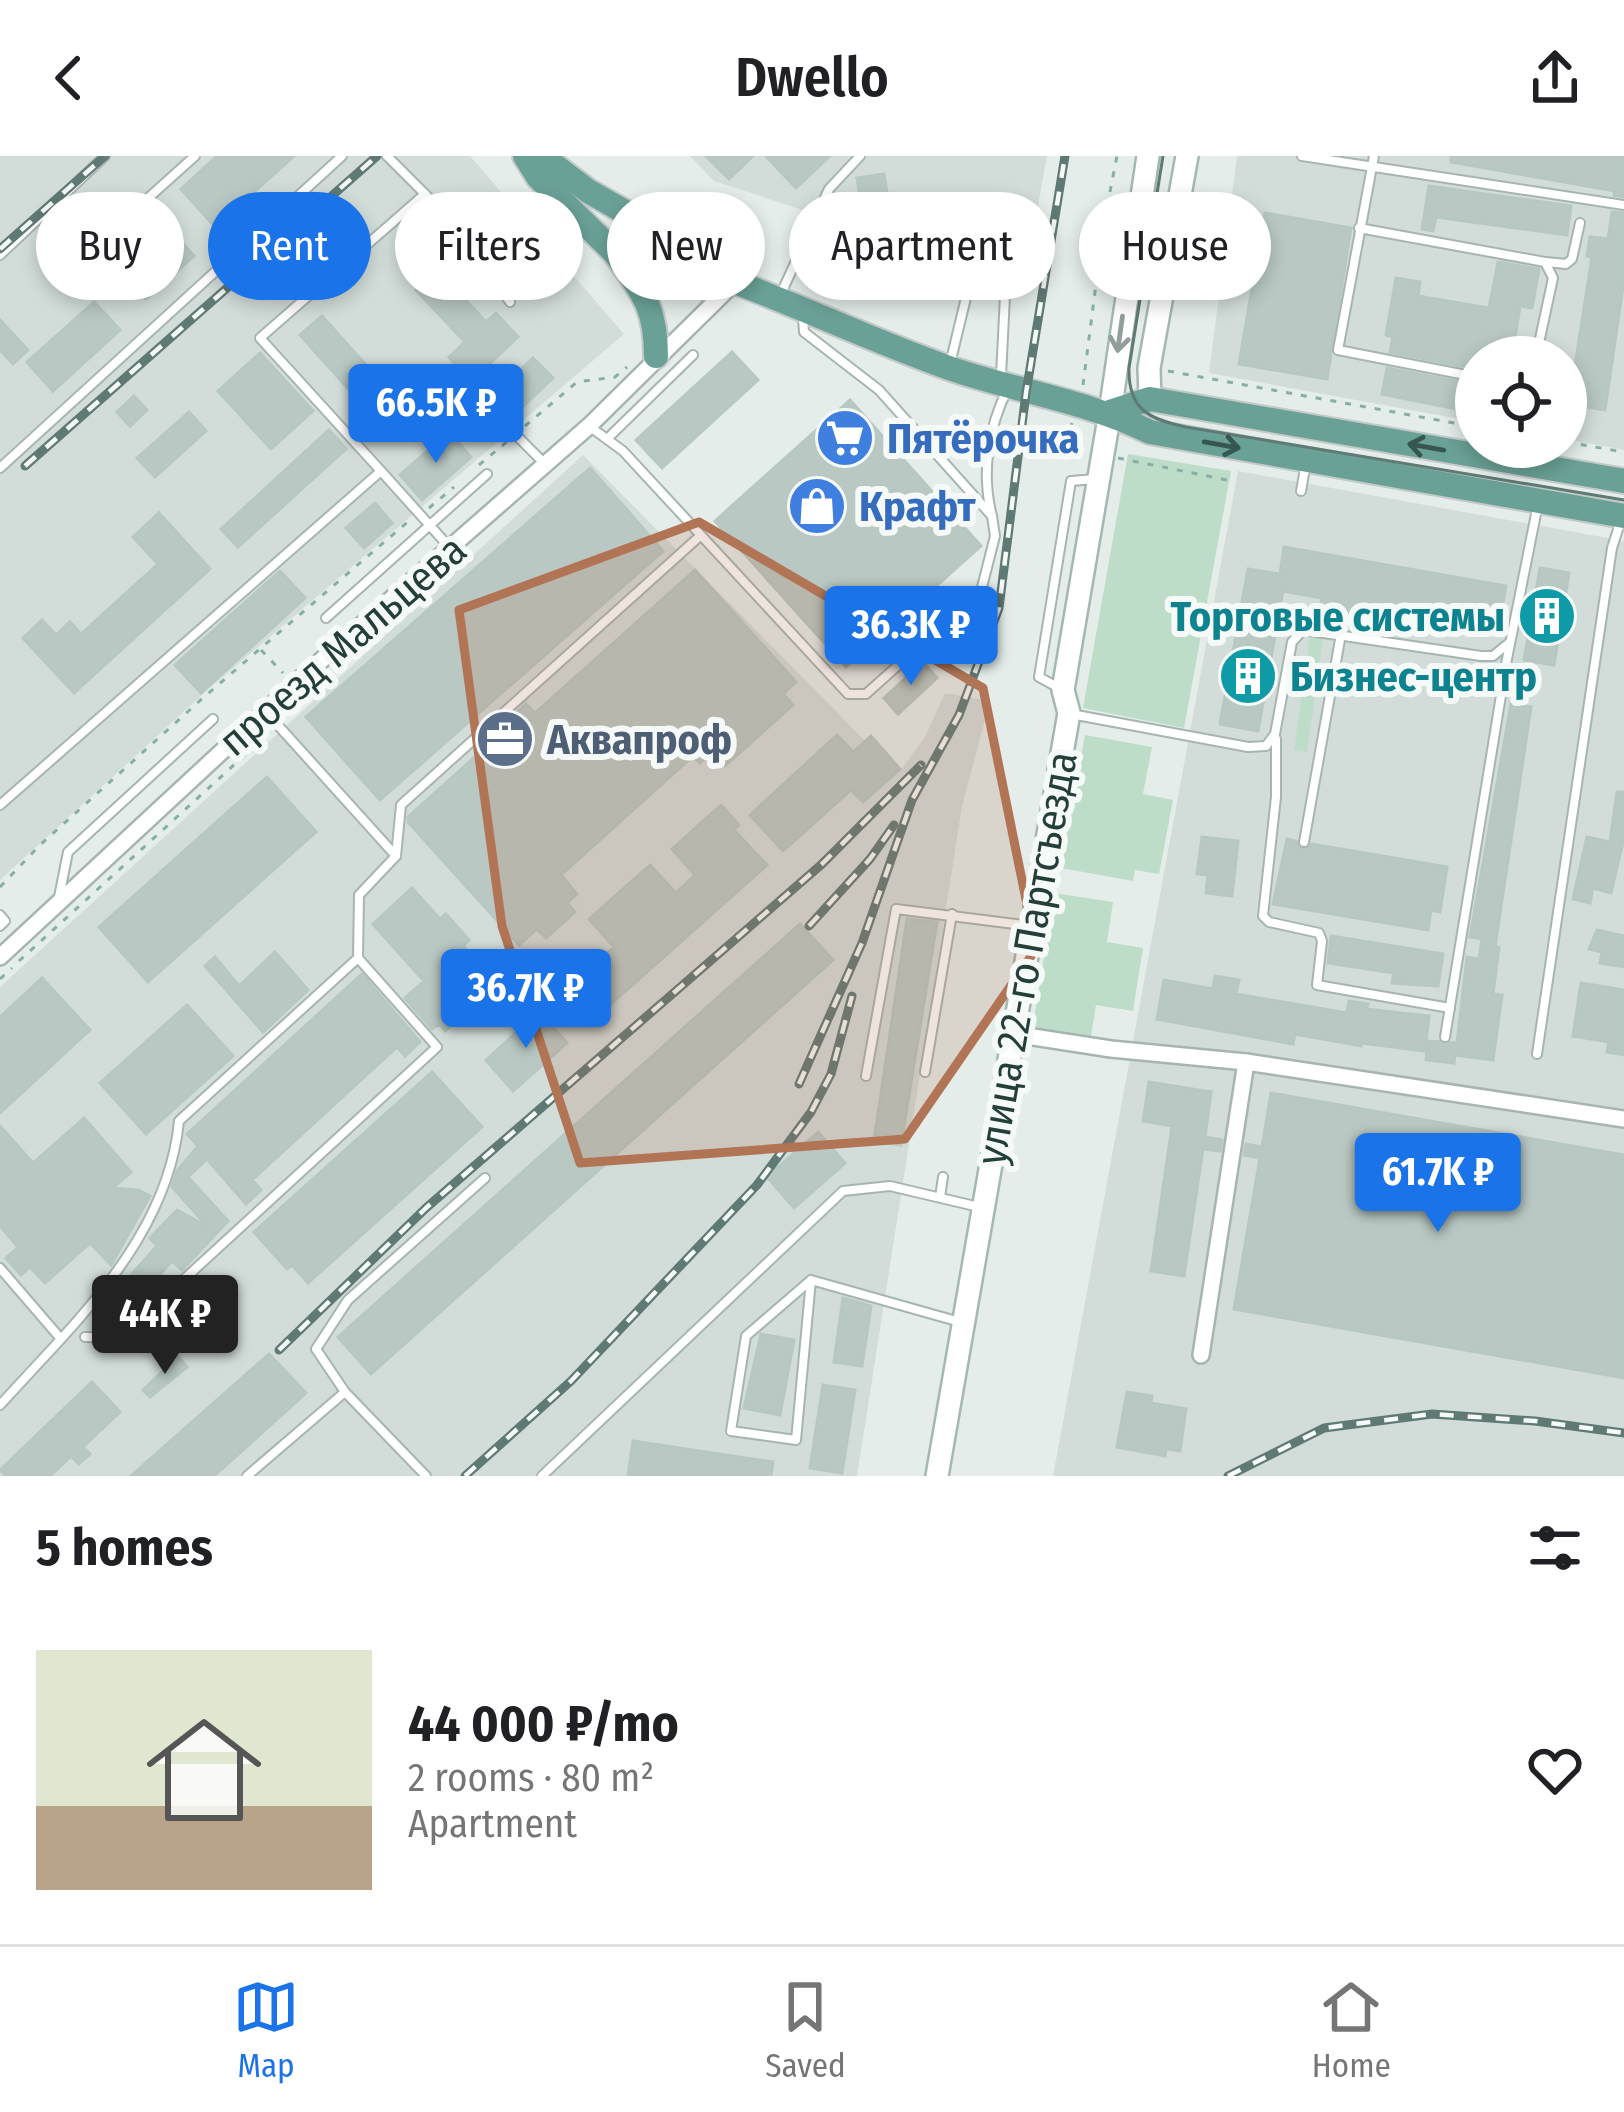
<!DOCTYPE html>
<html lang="en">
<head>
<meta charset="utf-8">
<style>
  :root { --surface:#fff; --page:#f2f2f2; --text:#202124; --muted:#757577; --line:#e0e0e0; --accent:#1a73e8 }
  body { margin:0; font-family:"Fira Sans Condensed",sans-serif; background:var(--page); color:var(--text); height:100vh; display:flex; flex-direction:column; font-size:45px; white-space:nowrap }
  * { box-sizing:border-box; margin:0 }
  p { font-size:39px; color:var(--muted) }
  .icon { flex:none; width:66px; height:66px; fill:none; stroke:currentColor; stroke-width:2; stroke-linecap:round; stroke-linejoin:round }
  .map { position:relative; height:1320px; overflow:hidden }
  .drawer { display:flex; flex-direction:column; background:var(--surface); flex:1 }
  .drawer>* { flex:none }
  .banner { position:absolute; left:36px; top:36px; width:1554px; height:108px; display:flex; gap:24px }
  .controls { position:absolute; left:1455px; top:180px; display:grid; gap:24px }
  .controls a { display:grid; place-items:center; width:132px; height:132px; border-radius:50%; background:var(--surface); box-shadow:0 6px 18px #0003; font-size:60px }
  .price { position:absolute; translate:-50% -102px; padding:0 27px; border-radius:12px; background:var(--accent); color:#fff; font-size:39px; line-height:78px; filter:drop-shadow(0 3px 6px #0008) }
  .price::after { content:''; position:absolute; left:50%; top:72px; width:36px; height:27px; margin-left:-18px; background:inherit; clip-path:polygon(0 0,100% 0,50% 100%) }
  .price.selected { background:#222; color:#fff }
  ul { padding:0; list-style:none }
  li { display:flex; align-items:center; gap:36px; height:300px; padding:0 36px }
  li span { display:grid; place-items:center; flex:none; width:336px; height:240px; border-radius:0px; color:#555 }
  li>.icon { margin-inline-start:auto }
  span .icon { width:144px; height:144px; fill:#fffc; stroke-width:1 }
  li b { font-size:51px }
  h2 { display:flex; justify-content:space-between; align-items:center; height:144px; padding:0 36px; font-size:51px }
  .chip { padding:0 42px; border-radius:54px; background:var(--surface); box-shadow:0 6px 18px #0003; font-size:42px; line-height:108px }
  .chip.selected { background:var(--accent); color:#fff }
  header { display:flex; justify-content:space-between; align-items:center; height:156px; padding:0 36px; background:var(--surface); font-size:54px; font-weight:600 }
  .menu { display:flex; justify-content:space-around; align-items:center; height:168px; border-top:3px solid var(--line); background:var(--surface); font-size:33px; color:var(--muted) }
  .menu a { display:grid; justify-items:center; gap:6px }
  .menu .selected { color:var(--accent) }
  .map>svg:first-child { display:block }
  .built { fill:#d2ddd9 }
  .green { fill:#beddc8 }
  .building { fill:#b9c8c3; stroke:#b7c7c1; stroke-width:3 }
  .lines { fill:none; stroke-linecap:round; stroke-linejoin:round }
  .lane-casing { stroke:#a7b5b1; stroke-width:12 }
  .street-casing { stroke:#a7b5b1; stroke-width:20 }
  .secondary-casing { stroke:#a3b8b2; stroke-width:26 }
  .primary-casing { stroke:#c2c9c8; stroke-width:28 }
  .path { stroke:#86afa5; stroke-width:3; stroke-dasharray:6 9; stroke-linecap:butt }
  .lane { stroke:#fff; stroke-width:8 }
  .street { stroke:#fff; stroke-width:15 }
  .secondary { stroke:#fff; stroke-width:21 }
  .primary { stroke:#6aa196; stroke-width:24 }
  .tram { stroke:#5f7974; stroke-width:3 }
  .rail-casing { stroke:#5f7974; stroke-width:9 }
  .rail { stroke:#f5f9f7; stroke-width:4.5; stroke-dasharray:14; stroke-linecap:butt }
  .oneway { stroke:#929e9c }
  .oneway2 { stroke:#365750 }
  .marked { fill:#b17556; fill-opacity:0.2; stroke:#b17556; stroke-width:9; stroke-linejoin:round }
  .labels { text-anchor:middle; stroke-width:12; stroke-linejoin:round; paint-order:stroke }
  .shop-label { font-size:42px; font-weight:bold; fill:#366cbe; stroke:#f5f9f7; text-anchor:start }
  .culture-label { font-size:42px; font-weight:bold; fill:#0d838f; stroke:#f5f9f7; text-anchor:end }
  .street-label { font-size:42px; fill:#243e39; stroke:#f5f9f7 }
  .service-label { font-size:42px; font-weight:bold; fill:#4e5e75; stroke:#f5f9f7; text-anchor:start }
</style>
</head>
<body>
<header><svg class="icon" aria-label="back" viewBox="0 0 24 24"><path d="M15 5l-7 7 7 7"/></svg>Dwello<svg class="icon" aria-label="share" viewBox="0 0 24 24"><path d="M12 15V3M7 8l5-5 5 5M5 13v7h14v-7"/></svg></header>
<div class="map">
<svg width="1624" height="1320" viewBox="0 0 1624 1320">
  <rect width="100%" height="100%" fill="#e4edea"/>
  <g class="built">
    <polygon points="0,0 470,0 624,178 203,538 0,724"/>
    <polygon points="690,0 1047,0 1036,61 919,38 848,59 818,59 714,25"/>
    <polygon points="1237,0 1624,0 1624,294 1566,283 1566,201 1476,201 1476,266 1209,217"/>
    <polygon points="583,299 898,618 926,579 945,537 990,545 962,650 857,1320 0,1320 0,831"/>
    <polygon points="1238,315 1624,385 1624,1320 1053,1320"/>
  </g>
  <g class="green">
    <polygon points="1128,298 1231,315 1184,572 1083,552"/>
    <polygon points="1310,480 1323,482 1307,596 1294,594"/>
    <polygon points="1085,579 1152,591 1143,638 1173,644 1159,718 1135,714 1133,725 1061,712"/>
    <polygon points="1054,737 1113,746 1107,786 1143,792 1133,855 1096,849 1090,886 1032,876"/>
  </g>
  <g class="building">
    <polygon points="217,0 294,0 215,71 181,33"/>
    <polygon points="706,0 753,0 729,23"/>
    <polygon points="766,0 830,0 796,32"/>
    <polygon points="1451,0 1624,0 1624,41 1614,39 1615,35 1451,6"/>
    <polygon points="884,18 888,42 861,46 857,22"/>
    <polygon points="1429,30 1571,50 1567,79 1436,61 1433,75 1422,73"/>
    <polygon points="152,53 194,100 146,143 104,96"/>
    <polygon points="428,55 443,70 420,92 405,77"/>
    <polygon points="1612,56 1624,57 1624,124 1605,254 1569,248 1592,101 1587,100 1590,81 1608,83"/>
    <polygon points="1265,57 1351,72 1327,223 1239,208"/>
    <polygon points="978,62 1000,66 989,111 969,108"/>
    <polygon points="1498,106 1539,113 1532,152 1520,150 1512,201 1476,195 1476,213 1390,196 1393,181 1386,179 1396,122 1420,126 1418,140 1489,152"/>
    <polygon points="438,114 486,166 496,157 518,181 471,225 449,201 465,186 416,134"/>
    <polygon points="94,146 120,174 53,235 27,206"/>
    <polygon points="322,160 399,246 377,265 300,179"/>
    <polygon points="0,164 28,194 13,208 0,194"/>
    <polygon points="732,196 758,224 662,312 636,284"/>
    <polygon points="260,197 313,255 271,293 218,235"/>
    <polygon points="533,202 553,222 511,262 491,242"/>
    <polygon points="1387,212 1476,229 1476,257 1382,238"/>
    <polygon points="134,240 147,254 130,270 117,256"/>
    <polygon points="850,244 981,390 846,511 715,365"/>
    <polygon points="189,256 206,275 155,321 137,302"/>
    <polygon points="329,274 346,293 238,391 221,373"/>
    <polygon points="449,276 471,301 422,344 400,319"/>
    <polygon points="590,312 663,395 380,644 306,561"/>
    <polygon points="375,347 392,367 364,392 346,372"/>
    <polygon points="159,357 210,413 74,537 23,482 42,464 56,479 70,466 81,478 158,408 133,381"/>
    <polygon points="1284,391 1506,430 1498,473 1368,450 1365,469 1318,461 1322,442 1283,435 1258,575 1220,568 1248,413 1280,418"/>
    <polygon points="1540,412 1569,417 1554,509 1524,504"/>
    <polygon points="695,414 796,526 783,538 793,549 725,610 712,596 700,607 693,600 561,719 577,738 567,747 575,756 546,782 537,773 519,789 408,666 408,661 495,583 491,579 526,548 535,557"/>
    <polygon points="280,415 305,442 201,537 175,509"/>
    <polygon points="923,506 937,522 898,558 884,542"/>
    <polygon points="1511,548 1531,551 1495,791 1499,791 1493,838 1502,839 1493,904 1455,899 1454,907 1426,904 1428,885 1457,887 1467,801 1479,803 1482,783 1470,781"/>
    <polygon points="837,579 853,596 871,580 900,613 863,646 851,634 783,695 750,659"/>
    <polygon points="267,621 316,676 148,826 99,771"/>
    <polygon points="1617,636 1624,636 1624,682 1611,737 1593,732 1590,747 1573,743 1587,681 1610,686"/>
    <polygon points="721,649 739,669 734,674 767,709 601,857 573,828 614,791 589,763 650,709 676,737 695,719 672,693"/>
    <polygon points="1202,681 1238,685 1232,740 1206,737 1208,719 1197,718"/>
    <polygon points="1287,683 1296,685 1301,694 1312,688 1447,711 1440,756 1431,754 1428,774 1273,748"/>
    <polygon points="412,732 440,763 446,758 469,784 463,790 497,828 445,875 439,868 432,873 405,842 424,825 373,768"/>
    <polygon points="907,763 937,766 901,989 874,985"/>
    <polygon points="800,768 833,804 371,1218 338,1181"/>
    <polygon points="1597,774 1624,780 1624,811 1600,807 1602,796 1589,793"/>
    <polygon points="1331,780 1443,798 1438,830 1392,827 1394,817 1328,807"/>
    <polygon points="275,796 308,834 263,876 205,810 215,801 239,830"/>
    <polygon points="362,818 420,886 405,900 397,891 252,1024 261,1034 246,1048 207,1003 188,1021 228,1065 182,1114 172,1105 146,1134 130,1120 157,1090 150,1082 177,1054 208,1071 172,1031 177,1015 198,990 187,978"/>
    <polygon points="1215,820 1239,824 1236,838 1347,857 1349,845 1368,848 1366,853 1429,860 1425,895 1361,887 1361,890 1295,878 1293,888 1157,863 1164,824 1213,833"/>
    <polygon points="42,822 90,874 0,957 0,861"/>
    <polygon points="1581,827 1624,834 1624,899 1607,896 1609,886 1573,880"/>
    <polygon points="187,849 233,900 146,978 100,927"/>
    <polygon points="539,856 567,887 513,935 486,904"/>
    <polygon points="432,916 482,971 308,1127 292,1109 287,1113 254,1076"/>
    <polygon points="1149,926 1211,936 1205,981 1222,984 1220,995 1203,993 1184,1120 1151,1115 1172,970 1143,965"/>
    <polygon points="1271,937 1624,999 1624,1222 1234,1153 1260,1002 1244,999 1246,988 1262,991"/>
    <polygon points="84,962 131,1016 113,1032 138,1034 150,1040 111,1109 90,1087 45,1127 30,1111 21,1119 6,1102 18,1091 0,1070 0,970 33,1007"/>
    <polygon points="818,976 845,1007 794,1052 767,1021"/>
    <polygon points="843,1142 871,1150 862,1210 834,1206"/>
    <polygon points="761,1178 794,1184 780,1259 744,1252"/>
    <polygon points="269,1198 306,1237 214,1320 131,1320"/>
    <polygon points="178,1201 187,1211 150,1241 143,1234"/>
    <polygon points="92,1226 120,1256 83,1291 90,1298 79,1308 71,1300 50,1320 6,1320 0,1314"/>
    <polygon points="823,1229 855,1234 842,1317 810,1312"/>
    <polygon points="1127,1236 1152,1240 1151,1247 1186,1253 1180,1295 1166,1293 1165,1300 1117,1291"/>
    <polygon points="633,1285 773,1306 771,1320 628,1320"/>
  </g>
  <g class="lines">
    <defs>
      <g id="lane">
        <polyline points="1302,0 1624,49"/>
        <polyline points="1374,0 1338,194 1476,221"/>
        <polyline points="425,38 463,80 510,146"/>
        <polyline points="117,70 195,0"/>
        <polyline points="1359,72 1545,106 1553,122 1536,201"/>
        <polyline points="0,99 105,0"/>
        <polyline points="1546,106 1566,108 1572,103 1580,67"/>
        <polyline points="779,142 829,33 860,0"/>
        <path d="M803,162L804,176L879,234L992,360C981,317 988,272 1008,232"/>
        <polyline points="950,208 971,121 998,126 1005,140 1001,220"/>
        <polyline points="500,263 546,309"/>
        <polyline points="589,270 623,295 848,538 866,538 981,435 995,380 992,360"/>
        <polyline points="609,281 693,199"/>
        <polyline points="0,312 342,0"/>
        <polyline points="381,315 260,182 425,38 387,0"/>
        <polyline points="1301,335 1306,307"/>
        <polyline points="326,462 487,318"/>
        <polyline points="1061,533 1039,521 1071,325 1096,323"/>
        <polyline points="266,556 396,700"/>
        <polyline points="1071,558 1248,591 1266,590 1275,578 1292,486 1303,474 1481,500 1493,500 1509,487"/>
        <polyline points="1276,583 1276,641 1263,760 1269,766 1319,777 1322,785 1317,829 1450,852"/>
        <polyline points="0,649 381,315 451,393"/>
        <polyline points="1304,686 1341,478"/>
        <polyline points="59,741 68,696 213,563"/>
        <polyline points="0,759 5,765 0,770"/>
        <polyline points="1445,881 1507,503 1538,348"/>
        <polyline points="1537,898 1612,392 1620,367"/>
        <polyline points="925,916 952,758"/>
        <polyline points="866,920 896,753 1031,770"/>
        <polyline points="940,1041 943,1021"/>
        <path d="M0,1112L61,1183C117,1122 171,1050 179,965L358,802L359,739L396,700L401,649L700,380"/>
        <polyline points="811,1124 746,1180 731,1275 796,1284 811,1124 960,1166"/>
        <polyline points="85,1181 120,1182 437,891 358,802"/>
        <polyline points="0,1249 61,1183"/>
        <polyline points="247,1320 345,1236"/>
        <polyline points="426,1320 345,1236 316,1193 348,1144 485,1022"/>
        <polyline points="542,1320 843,1035 890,1030 979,1051"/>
      </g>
      <g id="street">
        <polyline points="0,801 300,523 589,270 731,130"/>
        <polyline points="1013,878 1111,893 1246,906 1624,963"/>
        <polyline points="1201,1199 1246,906"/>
      </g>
      <g id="secondary">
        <polyline points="1150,243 1149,212 1187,0"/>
        <polyline points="937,1320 1069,557 1063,534 1110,256 1148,0"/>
      </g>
      <g id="primary">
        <path d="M525,0L538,21L613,95L703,131L735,126C806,153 876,186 949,212C1015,235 1087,245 1150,276L1624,360"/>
        <polyline points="542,0 588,35 720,110 735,126"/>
        <path d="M615,97C642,136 656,150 656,200"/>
        <polyline points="1110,256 1150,243 1624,325"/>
      </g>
    </defs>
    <use href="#lane" class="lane-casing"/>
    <use href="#street" class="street-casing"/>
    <use href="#secondary" class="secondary-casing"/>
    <use href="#primary" class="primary-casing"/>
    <g class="path">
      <polyline points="1168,215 1476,271"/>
      <polyline points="1083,229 1104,66 1117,0"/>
      <polyline points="1072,267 1065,290 1085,295"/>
      <polyline points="525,270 577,226 615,221 627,211"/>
      <polyline points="1566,286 1624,296"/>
      <polyline points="1118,302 1227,324"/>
      <polyline points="479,309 509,284"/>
      <polyline points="429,352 454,331"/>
      <polyline points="261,494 283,517"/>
      <polyline points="0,731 39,690 204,541 411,363"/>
      <polyline points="19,805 269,577"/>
      <polyline points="0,823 12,812"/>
    </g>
    <use href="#lane" class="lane"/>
    <use href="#street" class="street"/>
    <use href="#secondary" class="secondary"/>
    <use href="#primary" class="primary"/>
    <path class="tram" d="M1163,0L1129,212C1128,254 1149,263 1186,271L1624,344"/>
    <defs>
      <g id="rail">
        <polyline points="0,93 105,0"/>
        <polyline points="25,310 377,0"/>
        <polyline points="809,770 870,703 894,669"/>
        <polyline points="799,928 862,787 912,644 959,559 999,452 1026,237 1065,0"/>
        <polyline points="279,1194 426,1052 822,708 921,609"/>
        <polyline points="465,1320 571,1225 757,1029 811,956 831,918 852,840"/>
        <polyline points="1228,1320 1324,1272 1432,1258 1535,1265 1624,1277"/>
      </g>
    </defs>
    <use href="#rail" class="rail-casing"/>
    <use href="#rail" class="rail"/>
  </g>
  <defs><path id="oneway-shaft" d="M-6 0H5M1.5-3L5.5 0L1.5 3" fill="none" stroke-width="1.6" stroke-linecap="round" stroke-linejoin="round" transform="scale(3)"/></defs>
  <use class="oneway" href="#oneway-shaft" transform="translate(1120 178) rotate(98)"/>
  <g class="oneway2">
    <use href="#oneway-shaft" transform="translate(1222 289) rotate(10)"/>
    <use href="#oneway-shaft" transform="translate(1426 291) rotate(-170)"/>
  </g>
  <path class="marked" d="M699,366L983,532L1036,793L905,983L580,1007L502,770L459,454Z"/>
  <defs>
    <symbol id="supermarket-disc" viewBox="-11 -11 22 22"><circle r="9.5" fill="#3f7fe0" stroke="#f5f9f7"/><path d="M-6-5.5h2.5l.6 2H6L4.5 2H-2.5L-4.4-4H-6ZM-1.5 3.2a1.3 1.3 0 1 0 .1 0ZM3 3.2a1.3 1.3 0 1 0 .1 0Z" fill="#fff"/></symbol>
    <symbol id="shop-disc" viewBox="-11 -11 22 22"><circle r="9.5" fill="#3f7fe0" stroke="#f5f9f7"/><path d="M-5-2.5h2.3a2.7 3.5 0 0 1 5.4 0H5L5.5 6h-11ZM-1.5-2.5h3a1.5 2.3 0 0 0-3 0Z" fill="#fff"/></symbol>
    <symbol id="building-disc" viewBox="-11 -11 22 22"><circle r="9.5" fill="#0f9aa8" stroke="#f5f9f7"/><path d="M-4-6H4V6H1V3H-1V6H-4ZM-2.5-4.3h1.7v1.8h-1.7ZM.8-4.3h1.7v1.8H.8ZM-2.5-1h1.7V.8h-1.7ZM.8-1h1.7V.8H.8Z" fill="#fff"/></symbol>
    <symbol id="office-disc" viewBox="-11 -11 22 22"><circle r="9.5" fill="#5c6f8a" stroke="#f5f9f7"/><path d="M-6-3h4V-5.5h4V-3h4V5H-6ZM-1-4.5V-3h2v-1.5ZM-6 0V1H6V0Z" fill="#fff"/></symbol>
  </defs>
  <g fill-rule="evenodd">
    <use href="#supermarket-disc" x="812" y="249" width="66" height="66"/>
    <use href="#shop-disc" x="784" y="317" width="66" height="66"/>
    <use href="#building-disc" x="1514" y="427" width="66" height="66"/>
    <use href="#building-disc" x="1215" y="487" width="66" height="66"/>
    <use href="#office-disc" x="472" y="550" width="66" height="66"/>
  </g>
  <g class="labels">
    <g class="shop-label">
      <text x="887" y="297">Пятёрочка</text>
      <text x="859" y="365">Крафт</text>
    </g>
    <g class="culture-label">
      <text x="1505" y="475">Торговые системы</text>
      <text x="1290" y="535" text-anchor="start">Бизнес-центр</text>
    </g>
    <g class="street-label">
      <text transform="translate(342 489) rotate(-41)" y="15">проезд Мальцева</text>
      <text transform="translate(1026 802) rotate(-80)" y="15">улица 22-го Партсъезда</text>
    </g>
    <g class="service-label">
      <text x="547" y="598">Аквапроф</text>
    </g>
  </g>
</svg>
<div class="controls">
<a><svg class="icon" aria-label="locate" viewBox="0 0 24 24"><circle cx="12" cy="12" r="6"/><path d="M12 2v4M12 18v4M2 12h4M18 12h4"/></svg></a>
</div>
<b class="price" style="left:436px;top:310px">66.5K ₽</b>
<b class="price" style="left:911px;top:532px">36.3K ₽</b>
<b class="price" style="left:526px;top:895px">36.7K ₽</b>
<b class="price" style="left:1438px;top:1079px">61.7K ₽</b>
<b class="price selected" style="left:165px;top:1221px">44K ₽</b>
<div class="banner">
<a class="chip">Buy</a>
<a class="chip selected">Rent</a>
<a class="chip">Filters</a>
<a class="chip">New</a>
<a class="chip">Apartment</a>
<a class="chip">House</a>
</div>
</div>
<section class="drawer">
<h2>5 homes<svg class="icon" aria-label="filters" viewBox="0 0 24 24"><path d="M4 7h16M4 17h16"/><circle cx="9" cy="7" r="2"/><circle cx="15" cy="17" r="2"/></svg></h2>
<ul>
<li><span style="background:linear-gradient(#dfe7d0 65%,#b9a48a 0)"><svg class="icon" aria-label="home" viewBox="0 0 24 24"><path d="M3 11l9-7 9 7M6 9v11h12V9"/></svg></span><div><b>44 000 ₽/mo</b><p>2 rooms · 80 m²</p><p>Apartment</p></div><svg class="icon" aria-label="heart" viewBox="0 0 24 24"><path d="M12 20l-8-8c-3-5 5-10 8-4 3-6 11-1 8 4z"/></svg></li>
</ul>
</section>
<nav class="menu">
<a class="selected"><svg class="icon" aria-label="map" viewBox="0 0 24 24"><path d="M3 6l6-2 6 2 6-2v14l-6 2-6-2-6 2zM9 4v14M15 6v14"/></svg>Map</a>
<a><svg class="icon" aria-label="saved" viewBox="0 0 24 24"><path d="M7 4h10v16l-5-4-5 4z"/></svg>Saved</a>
<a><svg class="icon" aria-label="home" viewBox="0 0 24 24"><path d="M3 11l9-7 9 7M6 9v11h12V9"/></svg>Home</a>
</nav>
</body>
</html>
